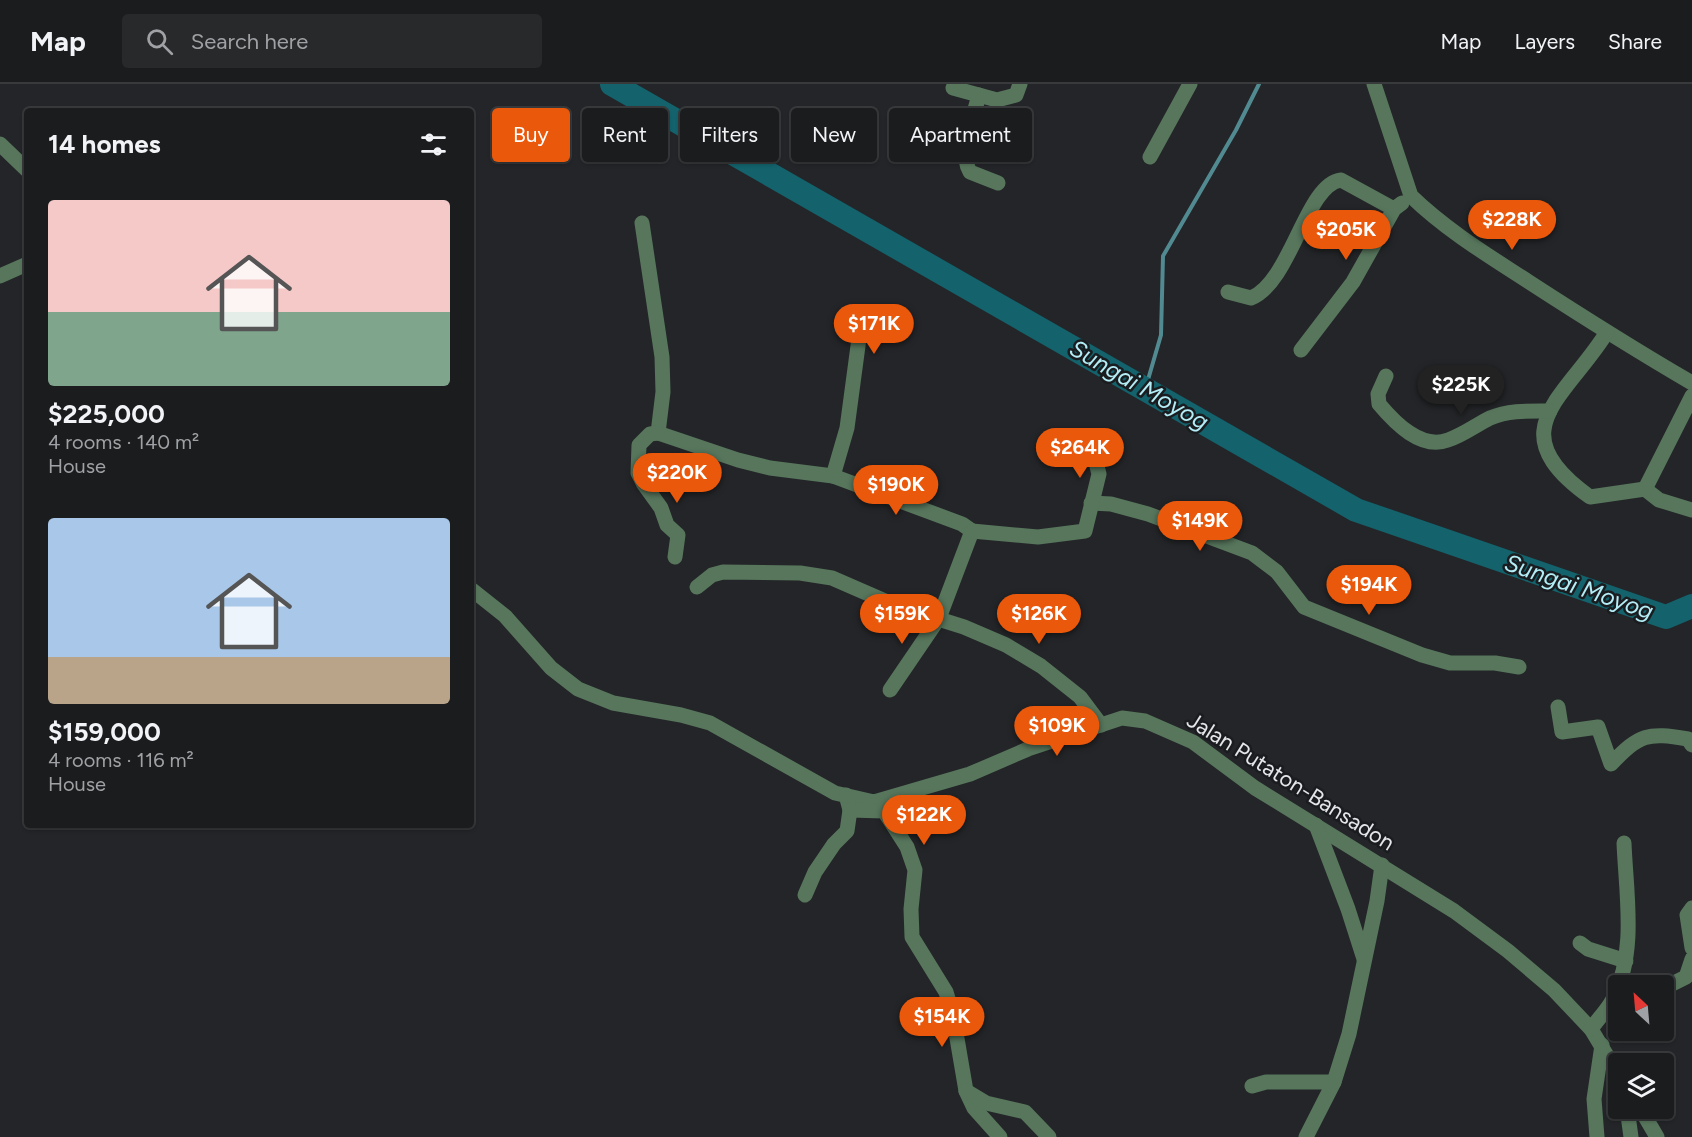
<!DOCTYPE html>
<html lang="en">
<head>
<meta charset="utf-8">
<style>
  :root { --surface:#1a1c1e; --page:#27292b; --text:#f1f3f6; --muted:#9fa1a4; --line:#383a3c; --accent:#ea580c }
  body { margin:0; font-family:Figtree,sans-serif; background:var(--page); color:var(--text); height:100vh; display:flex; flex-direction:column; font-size:22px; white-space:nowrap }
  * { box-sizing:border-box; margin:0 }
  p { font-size:20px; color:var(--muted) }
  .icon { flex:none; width:33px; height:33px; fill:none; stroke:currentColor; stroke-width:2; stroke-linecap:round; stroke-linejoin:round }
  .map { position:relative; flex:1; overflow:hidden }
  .sheet { position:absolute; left:24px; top:24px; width:450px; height:720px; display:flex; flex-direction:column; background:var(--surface); border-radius:6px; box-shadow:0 2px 4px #0004,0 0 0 2px var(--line) }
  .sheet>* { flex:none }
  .hud { position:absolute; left:492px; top:24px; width:570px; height:54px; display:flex; gap:12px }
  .needle { width:39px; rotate:334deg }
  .fabs { position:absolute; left:1608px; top:891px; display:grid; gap:12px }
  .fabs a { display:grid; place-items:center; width:66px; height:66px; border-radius:6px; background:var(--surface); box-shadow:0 2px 4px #0004,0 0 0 2px var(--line); font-size:30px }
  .price { position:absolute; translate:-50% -51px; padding:0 14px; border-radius:21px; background:var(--accent); color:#fff; font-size:20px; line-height:39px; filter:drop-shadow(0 2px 3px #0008) }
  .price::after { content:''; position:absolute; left:50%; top:36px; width:18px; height:14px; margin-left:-9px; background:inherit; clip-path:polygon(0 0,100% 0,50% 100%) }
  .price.selected { background:#222; color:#fff }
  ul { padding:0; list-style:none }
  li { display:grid; align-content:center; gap:12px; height:318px; padding:0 24px }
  li span { display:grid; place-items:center; height:186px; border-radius:6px; color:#555 }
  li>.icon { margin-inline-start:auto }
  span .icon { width:108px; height:108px; fill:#fffc; stroke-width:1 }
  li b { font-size:26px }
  h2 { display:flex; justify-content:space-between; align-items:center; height:72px; padding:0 24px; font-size:26px }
  .pill { padding:0 21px; border-radius:6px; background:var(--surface); box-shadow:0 2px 4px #0004,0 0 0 2px var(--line); font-size:21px; line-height:54px }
  .pill.selected { background:var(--accent); color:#fff }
  header { display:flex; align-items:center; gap:36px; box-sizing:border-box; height:84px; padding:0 30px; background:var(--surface); border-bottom:2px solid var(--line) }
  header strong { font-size:28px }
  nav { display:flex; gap:33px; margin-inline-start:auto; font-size:21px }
  .search { width:420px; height:54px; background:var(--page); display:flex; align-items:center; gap:15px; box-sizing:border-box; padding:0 21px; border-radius:6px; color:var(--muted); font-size:22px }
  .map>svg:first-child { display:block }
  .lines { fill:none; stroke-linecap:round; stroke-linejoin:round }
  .stream { stroke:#528a92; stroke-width:4 }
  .river { stroke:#13626c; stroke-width:24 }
  .minor { stroke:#57765c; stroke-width:15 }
  .labels { text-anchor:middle; stroke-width:5; stroke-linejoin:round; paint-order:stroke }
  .street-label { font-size:22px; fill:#e5e6e9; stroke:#1a1c1f }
  .water-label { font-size:24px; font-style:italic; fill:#b3edf6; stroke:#1a1c1f }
</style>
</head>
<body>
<header>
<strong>Map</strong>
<div class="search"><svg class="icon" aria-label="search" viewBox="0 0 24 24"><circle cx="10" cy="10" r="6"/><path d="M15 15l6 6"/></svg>Search here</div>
<nav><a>Map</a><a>Layers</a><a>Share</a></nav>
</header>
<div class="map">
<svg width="1692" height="1053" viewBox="0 0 1692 1053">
  <rect width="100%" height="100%" fill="#232528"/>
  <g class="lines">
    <polyline class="stream" points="1145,306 1161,251 1163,172 1236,46 1259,0"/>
    <polyline class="river" points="612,0 1356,426 1666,533 1692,522"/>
    <g class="minor">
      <path d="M1374,0L1411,112C1446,146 1489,172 1529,198C1583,233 1637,267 1692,299"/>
      <polyline points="953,4 997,16 1016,11 1020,0"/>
      <path d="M979,11C974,32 958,68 970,88L998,99"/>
      <polyline points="0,60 27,86"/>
      <polyline points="1150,73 1190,0"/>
      <polyline points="642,139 662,273 663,308 658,349 738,376 770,384 833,392 962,440 972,447"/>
      <polyline points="0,192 27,180"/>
      <path d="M1228,208L1251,214C1291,198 1306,100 1341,96L1394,125"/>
      <path d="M1607,248C1566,314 1497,347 1590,413L1645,405L1659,416L1692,426"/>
      <polyline points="1301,266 1353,198 1394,125 1402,119"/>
      <path d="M1386,292L1378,310L1379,320C1395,339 1421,366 1448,356C1463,351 1476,341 1490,334C1509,326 1529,327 1550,327"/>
      <polyline points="658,349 650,350 639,361 638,389 643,399 661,424 667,441 678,451 675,473"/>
      <polyline points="833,392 847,344 860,247"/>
      <polyline points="1645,405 1692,312"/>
      <polyline points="1091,419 1111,420 1148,430 1252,469 1277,488 1304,523 1422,571 1450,579 1495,579 1519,583"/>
      <polyline points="972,447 1038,453 1085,447 1099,390 1094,371"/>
      <polyline points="697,503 712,491 723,488 800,489 832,494 894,521 964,543 1006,561 1041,582 1080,613 1101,641"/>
      <polyline points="471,505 505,532 551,584 578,605 613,619 681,631 710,639 835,709 874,718 970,690 1028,665 1122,634 1145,637 1193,658 1255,704 1454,827 1508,867 1554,906 1591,945 1618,990"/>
      <polyline points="890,606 939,534 972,447"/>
      <path d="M1558,623L1562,648L1598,643L1611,680C1640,650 1647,648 1688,655L1692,661"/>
      <polyline points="846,711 850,726 884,727 907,763 915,786 911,825 912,853 946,908 953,931 966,1007 974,1024 1000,1053"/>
      <polyline points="1316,741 1348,825 1364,875"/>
      <polyline points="805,811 815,788 834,760 847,747 850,726"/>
      <polyline points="1692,824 1687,831 1692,864"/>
      <polyline points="1580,859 1588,865 1626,877"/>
      <polyline points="1664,904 1686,893 1692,875"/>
      <path d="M1591,945C1598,935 1608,925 1613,915C1637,867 1626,810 1624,759"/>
      <polyline points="1252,1002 1266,998 1334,998"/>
      <polyline points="966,1007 986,1019 1025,1028 1049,1053"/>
      <polyline points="1627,1024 1631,1053"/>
      <polyline points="1640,1024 1657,1053"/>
      <polyline points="1306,1053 1334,998 1349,950 1377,817 1382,781"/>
      <polyline points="1597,1053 1594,1015 1602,961"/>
    </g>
  </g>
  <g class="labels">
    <g class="street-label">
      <text transform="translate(1291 697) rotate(32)" y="8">Jalan Putaton-Bansadon</text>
    </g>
    <g class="water-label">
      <text transform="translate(1139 301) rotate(30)" y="8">Sungai Moyog</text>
      <text transform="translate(1579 503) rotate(19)" y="8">Sungai Moyog</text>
    </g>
  </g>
</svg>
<div class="fabs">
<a><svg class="needle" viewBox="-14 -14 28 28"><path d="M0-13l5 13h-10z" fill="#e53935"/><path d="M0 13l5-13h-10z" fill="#9fa1a4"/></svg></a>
<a><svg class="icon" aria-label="layers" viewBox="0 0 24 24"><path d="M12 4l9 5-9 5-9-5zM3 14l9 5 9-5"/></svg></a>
</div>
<b class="price" style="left:1512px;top:167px">$228K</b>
<b class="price" style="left:1346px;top:177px">$205K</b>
<b class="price" style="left:874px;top:271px">$171K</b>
<b class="price selected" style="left:1461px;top:332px">$225K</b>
<b class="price" style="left:1080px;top:395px">$264K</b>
<b class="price" style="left:677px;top:420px">$220K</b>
<b class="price" style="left:896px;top:432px">$190K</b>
<b class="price" style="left:1200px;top:468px">$149K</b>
<b class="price" style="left:1369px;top:532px">$194K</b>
<b class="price" style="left:902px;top:561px">$159K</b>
<b class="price" style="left:1039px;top:561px">$126K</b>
<b class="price" style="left:1057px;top:673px">$109K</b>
<b class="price" style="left:924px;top:762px">$122K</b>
<b class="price" style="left:942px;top:964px">$154K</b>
<div class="hud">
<a class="pill selected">Buy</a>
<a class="pill">Rent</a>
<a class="pill">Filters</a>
<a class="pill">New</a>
<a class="pill">Apartment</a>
</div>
<section class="sheet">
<h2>14 homes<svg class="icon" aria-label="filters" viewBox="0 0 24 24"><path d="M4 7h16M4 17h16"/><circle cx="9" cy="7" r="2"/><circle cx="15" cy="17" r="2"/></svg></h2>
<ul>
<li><span style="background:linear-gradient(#f6c9c9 60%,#7fa58c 0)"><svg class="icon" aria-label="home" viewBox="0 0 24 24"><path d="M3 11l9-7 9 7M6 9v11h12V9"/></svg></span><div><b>$225,000</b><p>4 rooms · 140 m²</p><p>House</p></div></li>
<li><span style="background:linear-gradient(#a9c7e8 75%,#b9a48a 0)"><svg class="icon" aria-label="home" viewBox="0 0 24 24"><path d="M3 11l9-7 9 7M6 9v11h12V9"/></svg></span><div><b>$159,000</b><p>4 rooms · 116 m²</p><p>House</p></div></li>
</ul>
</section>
</div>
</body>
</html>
